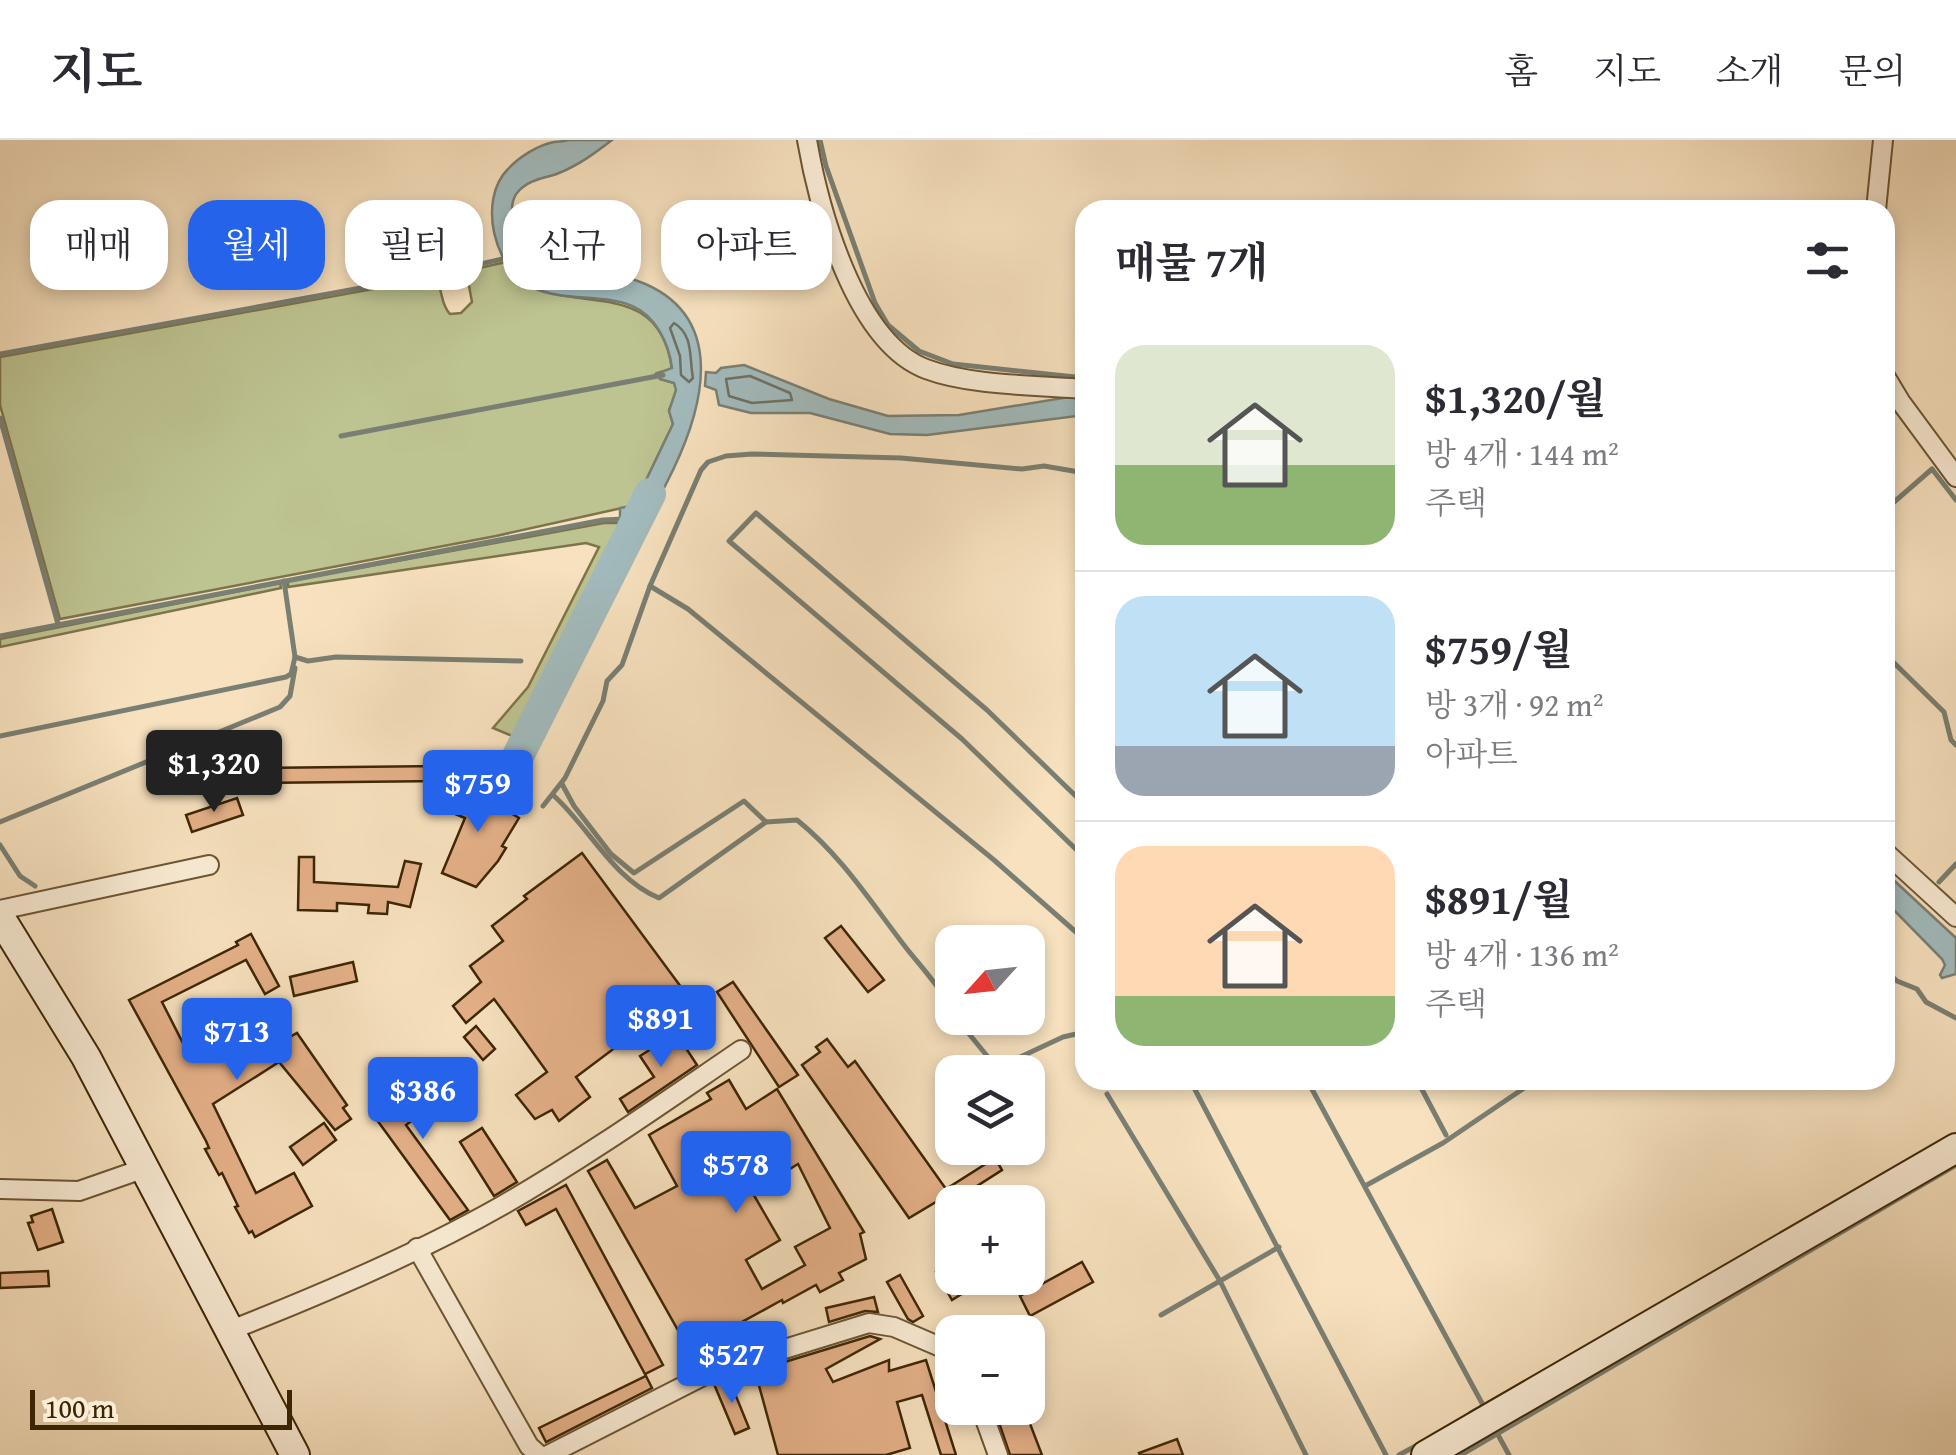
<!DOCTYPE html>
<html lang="ko">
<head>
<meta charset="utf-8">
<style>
  :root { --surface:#fff; --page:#f2f2f3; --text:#2b2b33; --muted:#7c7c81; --line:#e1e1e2; --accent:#2563eb }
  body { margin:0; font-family:"Gentium Book Plus","Noto Serif KR",serif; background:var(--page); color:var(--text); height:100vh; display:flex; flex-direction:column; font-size:38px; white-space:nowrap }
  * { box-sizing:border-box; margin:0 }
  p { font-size:32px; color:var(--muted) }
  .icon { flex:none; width:55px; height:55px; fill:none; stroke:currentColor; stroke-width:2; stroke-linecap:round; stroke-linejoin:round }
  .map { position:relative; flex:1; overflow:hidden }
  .side { position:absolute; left:1075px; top:60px; width:820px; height:890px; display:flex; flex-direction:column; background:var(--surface); border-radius:30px; box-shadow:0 5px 15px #0003 }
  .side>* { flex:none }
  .top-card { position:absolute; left:30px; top:60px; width:895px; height:90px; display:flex; gap:20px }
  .needle { width:65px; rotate:243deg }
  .tools { position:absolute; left:935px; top:785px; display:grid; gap:20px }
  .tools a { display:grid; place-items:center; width:110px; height:110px; border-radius:20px; background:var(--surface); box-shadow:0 5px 15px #0003; font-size:50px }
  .scale { position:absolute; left:30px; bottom:25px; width:262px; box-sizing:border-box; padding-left:10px; border:5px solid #3e2605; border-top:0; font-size:28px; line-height:35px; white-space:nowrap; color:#3e2605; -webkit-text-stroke:8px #faecd5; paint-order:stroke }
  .price { position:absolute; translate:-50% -85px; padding:0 22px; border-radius:10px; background:var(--accent); color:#fff; font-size:32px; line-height:65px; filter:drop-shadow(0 2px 5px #0008) }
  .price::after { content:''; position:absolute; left:50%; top:60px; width:30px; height:22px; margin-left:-15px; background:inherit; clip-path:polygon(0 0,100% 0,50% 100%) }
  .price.current { background:#222; color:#fff }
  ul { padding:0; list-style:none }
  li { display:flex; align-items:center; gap:30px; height:250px; padding:0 40px }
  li+li { border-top:2px solid var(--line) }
  li span { display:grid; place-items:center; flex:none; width:280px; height:200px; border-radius:30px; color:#555 }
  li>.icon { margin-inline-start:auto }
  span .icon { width:120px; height:120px; fill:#fffc; stroke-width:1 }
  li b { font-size:42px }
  h2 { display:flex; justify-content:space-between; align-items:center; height:120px; padding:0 40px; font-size:42px }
  .pill { padding:0 35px; border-radius:30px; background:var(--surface); box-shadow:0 5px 15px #0003; font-size:35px; line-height:90px }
  .pill.current { background:var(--accent); color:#fff }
  header { display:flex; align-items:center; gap:60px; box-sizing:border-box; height:140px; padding:0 50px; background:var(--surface); border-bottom:2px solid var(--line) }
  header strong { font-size:48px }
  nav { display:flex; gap:55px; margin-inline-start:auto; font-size:35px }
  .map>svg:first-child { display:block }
  .green { fill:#bdc391; stroke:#7e744b; stroke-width:2.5 }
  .water { fill:#a2bbbd; stroke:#7a7f73; stroke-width:2.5 }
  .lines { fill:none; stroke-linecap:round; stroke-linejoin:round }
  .shore { stroke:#707061; stroke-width:2.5 }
  .stream { stroke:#7a7f73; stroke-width:5 }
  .river { stroke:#a2bbbd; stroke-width:32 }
  .building { fill:#e4b088; stroke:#3e2605; stroke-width:2.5; fill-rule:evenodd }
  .street-casing { stroke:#6c5533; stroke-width:22 }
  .secondary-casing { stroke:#3e2605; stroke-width:32 }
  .street { stroke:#faecd5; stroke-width:18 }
  .secondary { stroke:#faecd5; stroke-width:28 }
</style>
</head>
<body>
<header>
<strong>지도</strong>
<nav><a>홈</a><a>지도</a><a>소개</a><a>문의</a></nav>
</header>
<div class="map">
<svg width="1956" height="1315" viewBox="0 0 1956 1315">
  <rect width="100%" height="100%" fill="#f7e1be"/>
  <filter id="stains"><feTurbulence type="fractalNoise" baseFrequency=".002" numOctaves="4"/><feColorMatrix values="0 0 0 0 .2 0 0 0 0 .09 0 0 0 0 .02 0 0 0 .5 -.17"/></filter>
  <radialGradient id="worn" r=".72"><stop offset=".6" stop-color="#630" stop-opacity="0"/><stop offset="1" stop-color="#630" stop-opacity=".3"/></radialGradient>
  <g class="green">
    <path d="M506,122C547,190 657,121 672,229L657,233L660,239L674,243L677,250L669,270L673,284L637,359L631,366L496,396L60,479L0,265V217L433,138C444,146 439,163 450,174L461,173L472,162L467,135L470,130Z"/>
    <polygon points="604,383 620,383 624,388 623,401 522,600 493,588 528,547 599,407 586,403 288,447 288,441"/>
    <polygon points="280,443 281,448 0,507 0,499"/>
  </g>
  <g class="water">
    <path d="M568,0H612C595,13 579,25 559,33C547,38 534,38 523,47C511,56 511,67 513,81C525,150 575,134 629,138C727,168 707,259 673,330C662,352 650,378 633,396L625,393L620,383V368L631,366L637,359L673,284L669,271L676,250L674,243L660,239L656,234L672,228C669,204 656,176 632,166C601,153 565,162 534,148C494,131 477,60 508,29C519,17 538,5 554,2C558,1 563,2 568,0Z"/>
    <polygon points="744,225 829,259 888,276 959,275 1075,256 1085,256 1085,275 927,295 890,294 810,273 751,273 719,265 716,250 705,246 706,232 716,233 721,228"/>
    <polygon points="1885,732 1956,798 1956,834 1942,838 1940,835 1945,825 1942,819 1885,761"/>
  </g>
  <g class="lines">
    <g class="shore">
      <path d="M674,183C694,195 689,218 693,238L689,242L681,235L680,216L670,188Z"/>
      <polygon points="750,236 790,253 792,260 752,263 729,256 726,239"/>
    </g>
    <g class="stream">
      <polyline points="820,0 826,26 875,163 888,185 919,211 953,224 1085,238"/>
      <polyline points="0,214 432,135 511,117"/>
      <polyline points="0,278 58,484"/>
      <polyline points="341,296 663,235"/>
      <polyline points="1885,370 1932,329 1956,360"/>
      <polyline points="284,441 295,517"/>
      <polyline points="650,446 688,469 994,720 1085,800"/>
      <polyline points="0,496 603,380 625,379"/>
      <polyline points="1885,514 1944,572 1951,600 1956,605"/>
      <polyline points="0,596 286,537 291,534 295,517 308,521 336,517 521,521"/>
      <path d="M562,644L574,666L611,714L634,733L744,661L766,682L797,680C842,716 872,764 907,809C923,829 940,847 952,871"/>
      <path d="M553,655C589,687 613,739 659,758L766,682"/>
      <polyline points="1085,665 987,570 756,373 729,401 962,599 1085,718"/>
      <polyline points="543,666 565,638 603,561 607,541 622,525 650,446 701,330 708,322 726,316 752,314 901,318 1022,329 1044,326 1085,333"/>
      <polyline points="0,682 280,567 290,556 295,528"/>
      <polyline points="0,705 20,736 35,746"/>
      <polyline points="1939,742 1956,724"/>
      <polyline points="1885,830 1897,841 1917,849 1926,862 1956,878"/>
      <polyline points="956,878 997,928 1063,897 1085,892"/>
      <polyline points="1190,940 1386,1315"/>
      <polyline points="1307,940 1483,1265"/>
      <polyline points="1417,940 1446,995"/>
      <polyline points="1107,954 1220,1141 1306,1315"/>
      <polyline points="1365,1046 1443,1003 1536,940"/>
      <polyline points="1161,1175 1279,1107"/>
      <polyline points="1471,1273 1570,1217"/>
      <polyline points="1497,1293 1509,1315"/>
      <polyline points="1399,1315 1423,1302"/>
      <polyline points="1461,1315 1956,1025"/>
    </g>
    <polyline class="river" points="518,616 650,354"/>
  </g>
  <g class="building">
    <polygon points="441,626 441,641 255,643 255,628"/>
    <polygon points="461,641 490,653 488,659 519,678 502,706 506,708 498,721 476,747 442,733 465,678 448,671"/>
    <polygon points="237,658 243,675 192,692 186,675"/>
    <polygon points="582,713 681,847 611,899 616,907 576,937 590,957 559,981 552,970 535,979 516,955 547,932 514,886 494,859 466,883 453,866 481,842 470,826 503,801 492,786 527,759 524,756"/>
    <polygon points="299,717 314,717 314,742 398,747 405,721 421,724 410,767 388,762 387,774 368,773 369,765 337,763 337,771 298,770"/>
    <polygon points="841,786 884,840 868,852 825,798"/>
    <polygon points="251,794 279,846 265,854 246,820 162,862 192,921 259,886 270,908 297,893 347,965 343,968 351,979 335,990 279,922 213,964 256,1053 294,1033 312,1066 255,1097 252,1091 249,1093 235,1067 238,1066 222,1033 219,1035 205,1009 209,1008 206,1001 129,860 238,805 236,802"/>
    <polygon points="353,822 357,841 294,856 290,837"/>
    <polygon points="733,842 798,935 779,947 717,852"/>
    <polygon points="476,886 495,909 483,920 464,897"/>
    <polygon points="676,893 697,925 628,972 620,959 654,937 640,916"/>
    <polygon points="827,899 848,927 855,921 946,1049 995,1018 1002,1030 952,1062 952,1086 936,1062 909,1078 802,925 820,912 816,907"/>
    <polygon points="445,931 457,947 406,985 468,1070 450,1080 377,980"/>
    <path d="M729,940L746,969L777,949L864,1092L860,1094L866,1119L839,1133L843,1140L820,1152L816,1145L783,1163L782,1160L742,1182L745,1186L692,1215L588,1031L607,1020L635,1068L677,1046L649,995L711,959L707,953ZM798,1024L830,1088L795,1107L805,1125L762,1149L746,1120L780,1100L752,1052Z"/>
    <polygon points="324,983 336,1000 303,1025 290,1007"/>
    <polygon points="482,988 517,1042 494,1056 460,1002"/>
    <polygon points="566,1045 663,1225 645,1234 556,1069 526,1085 518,1071"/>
    <polygon points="52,1069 63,1102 38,1110 28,1083 33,1082 31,1076"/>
    <polygon points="952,1122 952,1138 987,1138 952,1160 936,1132"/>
    <polygon points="1082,1122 1093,1142 1030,1176 1020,1156"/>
    <polygon points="48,1131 49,1146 0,1148 0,1133"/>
    <polygon points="900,1135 923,1176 913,1182 908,1179 887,1142"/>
    <polygon points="874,1157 878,1172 865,1171 829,1182 826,1168"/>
    <polygon points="870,1196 880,1199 826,1229 833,1242 889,1220 889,1231 926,1220 956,1315 941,1315 922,1255 897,1262 910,1308 886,1315 778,1315 755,1231"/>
    <polygon points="646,1236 652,1248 546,1302 539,1288"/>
    <polygon points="729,1239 749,1288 735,1294 714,1244"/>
    <polygon points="994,1268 1024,1268 1042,1315 1010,1315"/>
    <polygon points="1177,1299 1183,1315 1140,1315 1139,1313"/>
  </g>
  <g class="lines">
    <defs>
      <g id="street">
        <path d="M807,0C819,69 855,202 926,229C971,246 1036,245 1085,249"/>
        <polyline points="1876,70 1883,0"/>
        <polyline points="1885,236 1900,261 1956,337"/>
        <polyline points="1885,712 1956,777"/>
        <polyline points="0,770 209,725"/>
        <polyline points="0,1049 79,1051 145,1028"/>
        <polyline points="417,1108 529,1306 539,1315"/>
        <path d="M231,1190C323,1154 417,1114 503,1065C585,1018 663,963 741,910"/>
        <polyline points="981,1268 998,1315"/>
        <polyline points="548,1315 713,1231 869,1183 894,1187 952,1212"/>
      </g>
      <g id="secondary">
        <polyline points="0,777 86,917 295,1315"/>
        <polyline points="1426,1315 1956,1008"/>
      </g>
    </defs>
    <use href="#street" class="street-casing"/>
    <use href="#secondary" class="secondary-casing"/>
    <use href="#street" class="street"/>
    <use href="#secondary" class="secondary"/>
  </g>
  <rect width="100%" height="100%" filter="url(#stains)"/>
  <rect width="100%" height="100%" fill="url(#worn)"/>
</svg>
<div class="tools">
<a><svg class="needle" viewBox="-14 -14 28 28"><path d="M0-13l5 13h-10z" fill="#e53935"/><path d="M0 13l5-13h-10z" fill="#7c7c81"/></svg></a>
<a><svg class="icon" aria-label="layers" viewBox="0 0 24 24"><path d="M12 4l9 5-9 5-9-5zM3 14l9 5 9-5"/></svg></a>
<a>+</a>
<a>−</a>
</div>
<div class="scale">100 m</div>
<b class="price current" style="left:214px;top:675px">$1,320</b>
<b class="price" style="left:478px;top:695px">$759</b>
<b class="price" style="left:661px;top:930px">$891</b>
<b class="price" style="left:237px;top:943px">$713</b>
<b class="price" style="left:423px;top:1002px">$386</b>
<b class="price" style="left:736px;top:1076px">$578</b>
<b class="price" style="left:732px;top:1266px">$527</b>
<div class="top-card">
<a class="pill">매매</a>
<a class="pill current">월세</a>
<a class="pill">필터</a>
<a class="pill">신규</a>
<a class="pill">아파트</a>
</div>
<section class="side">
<h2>매물 7개<svg class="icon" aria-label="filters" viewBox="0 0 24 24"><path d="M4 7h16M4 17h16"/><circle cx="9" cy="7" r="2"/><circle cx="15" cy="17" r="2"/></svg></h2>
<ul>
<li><span style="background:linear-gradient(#dfe7d0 60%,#8fb573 0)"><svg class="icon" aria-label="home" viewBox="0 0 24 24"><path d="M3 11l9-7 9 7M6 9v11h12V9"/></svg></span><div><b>$1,320/월</b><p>방 4개 · 144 m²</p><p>주택</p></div></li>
<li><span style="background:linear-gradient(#bfe0f5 75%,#9aa5b1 0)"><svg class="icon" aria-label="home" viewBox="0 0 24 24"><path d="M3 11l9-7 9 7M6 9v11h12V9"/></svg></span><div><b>$759/월</b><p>방 3개 · 92 m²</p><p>아파트</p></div></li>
<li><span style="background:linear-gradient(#ffd9b3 75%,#8fb573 0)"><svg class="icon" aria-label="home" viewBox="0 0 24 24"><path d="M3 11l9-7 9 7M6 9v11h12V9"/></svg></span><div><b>$891/월</b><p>방 4개 · 136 m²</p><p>주택</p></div></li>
</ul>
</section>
</div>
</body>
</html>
